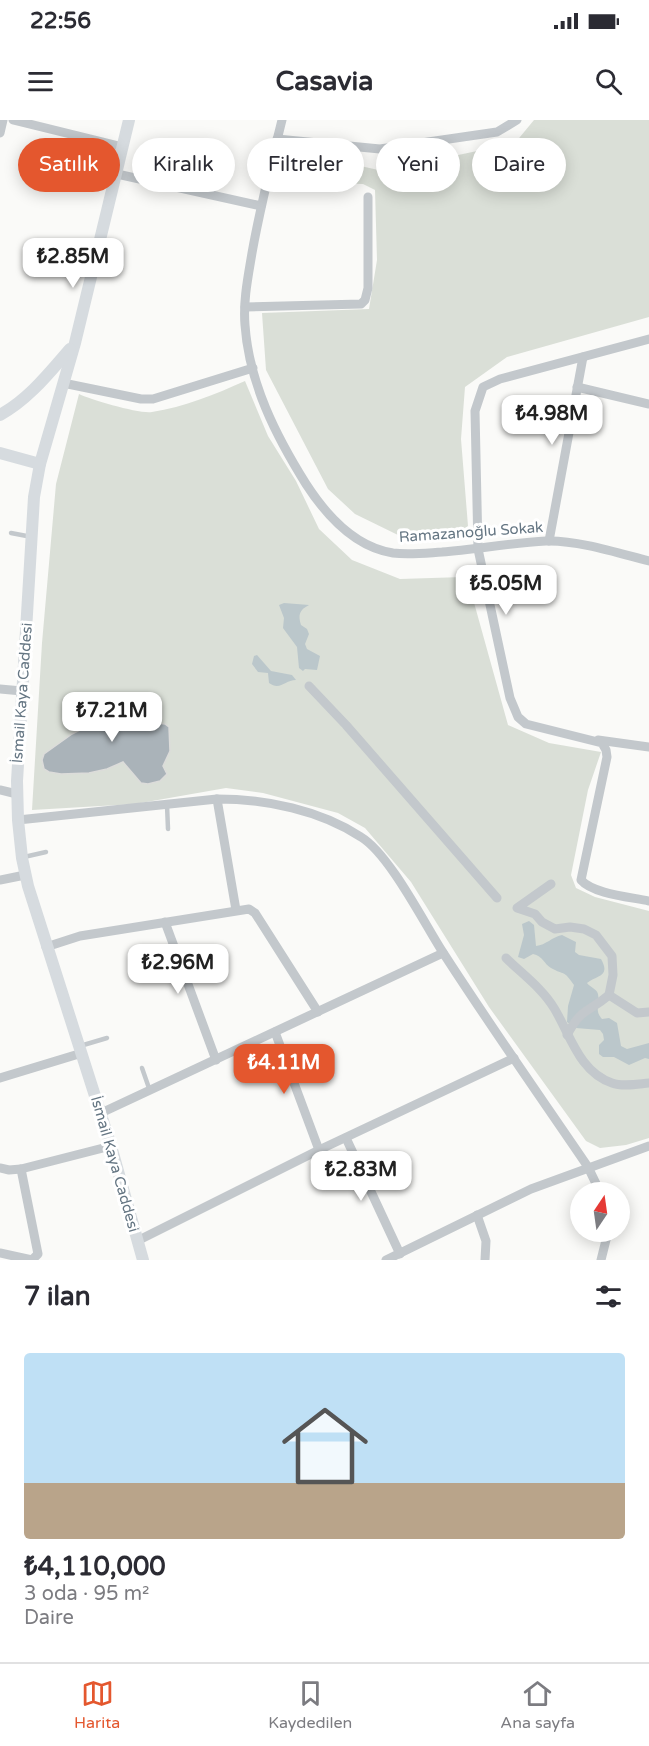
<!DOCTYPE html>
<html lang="tr">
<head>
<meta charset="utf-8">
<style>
  :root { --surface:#fff; --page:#f2f2f3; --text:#2b2b33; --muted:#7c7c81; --line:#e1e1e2; --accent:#e4572e }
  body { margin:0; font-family:"Varela Round",sans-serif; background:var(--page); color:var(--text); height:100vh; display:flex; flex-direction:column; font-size:22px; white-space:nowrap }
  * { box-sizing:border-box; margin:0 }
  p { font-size:20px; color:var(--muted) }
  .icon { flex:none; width:33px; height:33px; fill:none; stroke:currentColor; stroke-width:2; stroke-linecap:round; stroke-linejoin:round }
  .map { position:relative; height:1140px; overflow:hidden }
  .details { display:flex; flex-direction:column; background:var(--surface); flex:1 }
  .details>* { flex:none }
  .top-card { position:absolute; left:18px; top:18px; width:614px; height:54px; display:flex; gap:12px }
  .needle { width:39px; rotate:13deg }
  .tools { position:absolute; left:570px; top:1062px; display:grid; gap:12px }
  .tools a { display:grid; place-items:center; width:60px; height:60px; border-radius:50%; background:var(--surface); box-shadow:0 3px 15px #0003; font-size:30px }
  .price { position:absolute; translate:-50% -51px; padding:0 14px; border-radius:12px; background:#fff; color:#222; font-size:20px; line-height:39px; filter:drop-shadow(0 2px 3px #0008) }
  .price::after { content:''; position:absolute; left:50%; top:36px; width:18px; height:14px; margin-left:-9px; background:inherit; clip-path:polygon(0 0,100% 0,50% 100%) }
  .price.on { background:var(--accent); color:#fff }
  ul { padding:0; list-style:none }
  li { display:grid; align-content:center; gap:12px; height:318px; padding:0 24px }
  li+li { border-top:2px solid var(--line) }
  li span { display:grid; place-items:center; height:186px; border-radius:6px; color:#555 }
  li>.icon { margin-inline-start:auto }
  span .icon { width:108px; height:108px; fill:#fffc; stroke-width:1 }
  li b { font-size:26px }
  h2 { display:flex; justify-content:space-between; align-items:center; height:72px; padding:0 24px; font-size:26px }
  .tag { padding:0 21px; border-radius:27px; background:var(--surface); box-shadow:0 3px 15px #0003; font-size:21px; line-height:54px }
  .tag.on { background:var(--accent); color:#fff }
  .status { display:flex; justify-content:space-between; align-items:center; height:42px; padding:0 30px; background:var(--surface); direction:ltr }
  .status svg { height:16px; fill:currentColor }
  header { display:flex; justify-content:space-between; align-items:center; height:78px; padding:0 24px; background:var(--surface); font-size:27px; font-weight:800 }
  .menu { display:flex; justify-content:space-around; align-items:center; height:84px; border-top:2px solid var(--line); background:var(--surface); font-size:16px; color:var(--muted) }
  .menu a { display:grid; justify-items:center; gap:3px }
  .menu .on { color:var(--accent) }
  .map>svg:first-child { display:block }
  .green { fill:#dadfd7 }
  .water { fill:#bbc7cb }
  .building { fill:#aab3b9; stroke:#dcdcda; stroke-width:1.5 }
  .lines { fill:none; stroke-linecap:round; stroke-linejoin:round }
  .lane { stroke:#c3c8cc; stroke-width:4.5 }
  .street { stroke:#c3c8cc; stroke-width:9 }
  .secondary { stroke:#d6dbdf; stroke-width:12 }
  .labels { text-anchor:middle; stroke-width:6; stroke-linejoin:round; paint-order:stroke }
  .street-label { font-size:15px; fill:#657683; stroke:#fff }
</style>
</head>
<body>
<div class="status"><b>22:56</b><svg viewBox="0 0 49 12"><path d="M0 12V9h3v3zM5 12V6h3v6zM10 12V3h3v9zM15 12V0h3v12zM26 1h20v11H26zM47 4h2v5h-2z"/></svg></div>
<header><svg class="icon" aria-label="menu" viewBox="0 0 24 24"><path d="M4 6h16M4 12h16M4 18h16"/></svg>Casavia<svg class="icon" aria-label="search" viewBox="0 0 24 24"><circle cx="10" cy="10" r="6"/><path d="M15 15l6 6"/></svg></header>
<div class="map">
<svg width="649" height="1140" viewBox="0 0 649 1140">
  <rect width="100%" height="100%" fill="#fafaf8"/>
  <g class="green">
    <polygon points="534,0 649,0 649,197 507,237 465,267 461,319 468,406 457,418 400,416 355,394 328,369 266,250 262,193 369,189 377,140 375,70 363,64 291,62 297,32 383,51 515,23"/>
    <path d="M245,261L268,316L296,361L319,409L352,440L400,459L463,457L473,479L508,605L549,623L601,632L588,670L571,755L576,768L595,777L649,791V1018L626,1025L600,1028L586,1021L489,887L411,762L365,708L338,693L263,673L226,668L135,684L32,690L42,523L56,364L79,274C92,280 139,294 152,292C184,287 216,274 245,261Z"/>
  </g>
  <g class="water">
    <path d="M284,483L309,485C299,490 298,495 301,505L307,509L309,514L305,524L307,529L320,536L317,550L305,549L303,551L299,548L297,527L283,508L284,498L279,485Z"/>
    <path d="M257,535L271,551L292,555L296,560C285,560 280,571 269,563L268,553L258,552L252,544L254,536Z"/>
    <path d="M529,801L534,805L536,826C546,825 552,817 562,815L576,822L575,832L579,835L601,839C611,857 597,855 587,863C590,867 597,869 598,874C600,885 594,890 602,899L609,898L617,903L621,926L627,929L649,923V939L645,938L629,945L614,937H603L599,934V925L604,920L603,914L600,910L576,908L567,902L568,886L574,865C563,849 565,856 551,848C544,844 543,836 533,834L524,839L518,837L524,815L522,804Z"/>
  </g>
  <polygon class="building" points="105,572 118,576 130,585 136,594 138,605 146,606 157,603 165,604 169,607 170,631 163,646 167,654 160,661 148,664 141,663 123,642 107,649 89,653 61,654 49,652 44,649 42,640 44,634 72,614 82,609 80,606 85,601 79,596 79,587 82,583 87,582 98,585 102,574"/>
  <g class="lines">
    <g class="lane">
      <polyline points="11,413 32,417"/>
      <polyline points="167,685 168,709"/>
      <polyline points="24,737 46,732"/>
      <polyline points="80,926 107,918"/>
      <polyline points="142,948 150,971"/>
    </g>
    <g class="street">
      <polyline points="13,0 123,27"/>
      <path d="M282,0C271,44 260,88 252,133C248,157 243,181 245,205C249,263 276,316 306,364C326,395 354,427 393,433C409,435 426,433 442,432C477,429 512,423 546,421C578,420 618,433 649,441"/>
      <polyline points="0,13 3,0"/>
      <polyline points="277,19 380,29 497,12 517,0"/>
      <polyline points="117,54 261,86"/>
      <polyline points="245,187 361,184 365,180 368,168 368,77"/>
      <path d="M649,219L500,259L483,267L475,291L478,429L510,578L518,597L526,604L602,623L606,630L607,637L581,760C593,774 631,777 649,781"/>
      <polyline points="63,263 141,279 153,279 253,248"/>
      <polyline points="577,267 649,284"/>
      <polyline points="549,421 583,237"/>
      <polyline points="309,566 346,605 497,778"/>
      <polyline points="0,569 22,571"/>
      <polyline points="598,620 649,627"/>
      <polyline points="0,670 17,674"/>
      <polyline points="217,679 236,790"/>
      <path d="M18,700L217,679C266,679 320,690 361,717C389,734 423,801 442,831C489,904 539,975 588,1047L600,1072"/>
      <polyline points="0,760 25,755"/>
      <polyline points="551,764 517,788 535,794 542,802 555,809 570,807 584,809 596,815 612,836 613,855 609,875 637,893 649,892"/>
      <polyline points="165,802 216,940"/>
      <polyline points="46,827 80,816 249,789 255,793 318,892"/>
      <path d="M506,838C522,854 542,868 554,888C570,914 579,952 612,963C623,967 638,964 649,963"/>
      <polyline points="275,912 319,1030"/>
      <path d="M567,915C582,887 588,893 609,875"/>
      <polyline points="0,958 82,933"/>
      <polyline points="101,993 443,833"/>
      <polyline points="346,1018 400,1134"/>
      <polyline points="0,1048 9,1050 21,1049 111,1026"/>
      <polyline points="477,1095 486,1121 485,1140"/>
      <polyline points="137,1121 319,1030 514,938"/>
      <polyline points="0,1133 32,1140 38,1134 21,1049"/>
      <polyline points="386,1140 531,1069 649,1026"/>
      <polyline points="601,1140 608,1112"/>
    </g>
    <g class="secondary">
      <polyline points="129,0 75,223 40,344 34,377 17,661 18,700 22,738 28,766 111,1026 143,1140"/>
      <path d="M0,295C29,279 49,253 70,229"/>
      <polyline points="0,333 40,344"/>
    </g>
  </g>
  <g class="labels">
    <g class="street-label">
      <text transform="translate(471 412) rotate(-4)" y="5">Ramazanoğlu Sokak</text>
      <text transform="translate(22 573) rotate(-86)" y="5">İsmail Kaya Caddesi</text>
      <text transform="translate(115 1044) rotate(74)" y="5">İsmail Kaya Caddesi</text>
    </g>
  </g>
</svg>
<div class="tools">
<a><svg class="needle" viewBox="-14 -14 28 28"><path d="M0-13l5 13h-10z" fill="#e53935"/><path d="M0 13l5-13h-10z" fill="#7c7c81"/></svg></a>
</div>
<b class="price" style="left:73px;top:169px">₺2.85M</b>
<b class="price" style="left:552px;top:326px">₺4.98M</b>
<b class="price" style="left:506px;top:496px">₺5.05M</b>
<b class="price" style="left:112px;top:623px">₺7.21M</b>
<b class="price" style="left:178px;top:875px">₺2.96M</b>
<b class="price on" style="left:284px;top:975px">₺4.11M</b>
<b class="price" style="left:361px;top:1082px">₺2.83M</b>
<div class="top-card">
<a class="tag on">Satılık</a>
<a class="tag">Kiralık</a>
<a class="tag">Filtreler</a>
<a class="tag">Yeni</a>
<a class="tag">Daire</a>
</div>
</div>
<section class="details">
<h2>7 ilan<svg class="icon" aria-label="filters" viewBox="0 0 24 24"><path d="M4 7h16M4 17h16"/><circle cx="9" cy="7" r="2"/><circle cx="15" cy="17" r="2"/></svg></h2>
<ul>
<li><span style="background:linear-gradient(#bfe0f5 70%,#b9a48a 0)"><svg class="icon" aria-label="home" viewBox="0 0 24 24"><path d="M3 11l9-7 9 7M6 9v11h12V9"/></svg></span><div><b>₺4,110,000</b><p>3 oda · 95 m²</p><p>Daire</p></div></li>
</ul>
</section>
<nav class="menu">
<a class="on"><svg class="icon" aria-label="map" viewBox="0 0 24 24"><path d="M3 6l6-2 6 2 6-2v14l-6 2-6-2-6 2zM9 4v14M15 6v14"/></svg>Harita</a>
<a><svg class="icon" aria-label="saved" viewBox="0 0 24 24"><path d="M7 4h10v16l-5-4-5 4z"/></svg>Kaydedilen</a>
<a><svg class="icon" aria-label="home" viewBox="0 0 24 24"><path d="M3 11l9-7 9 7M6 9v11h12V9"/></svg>Ana sayfa</a>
</nav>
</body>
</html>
